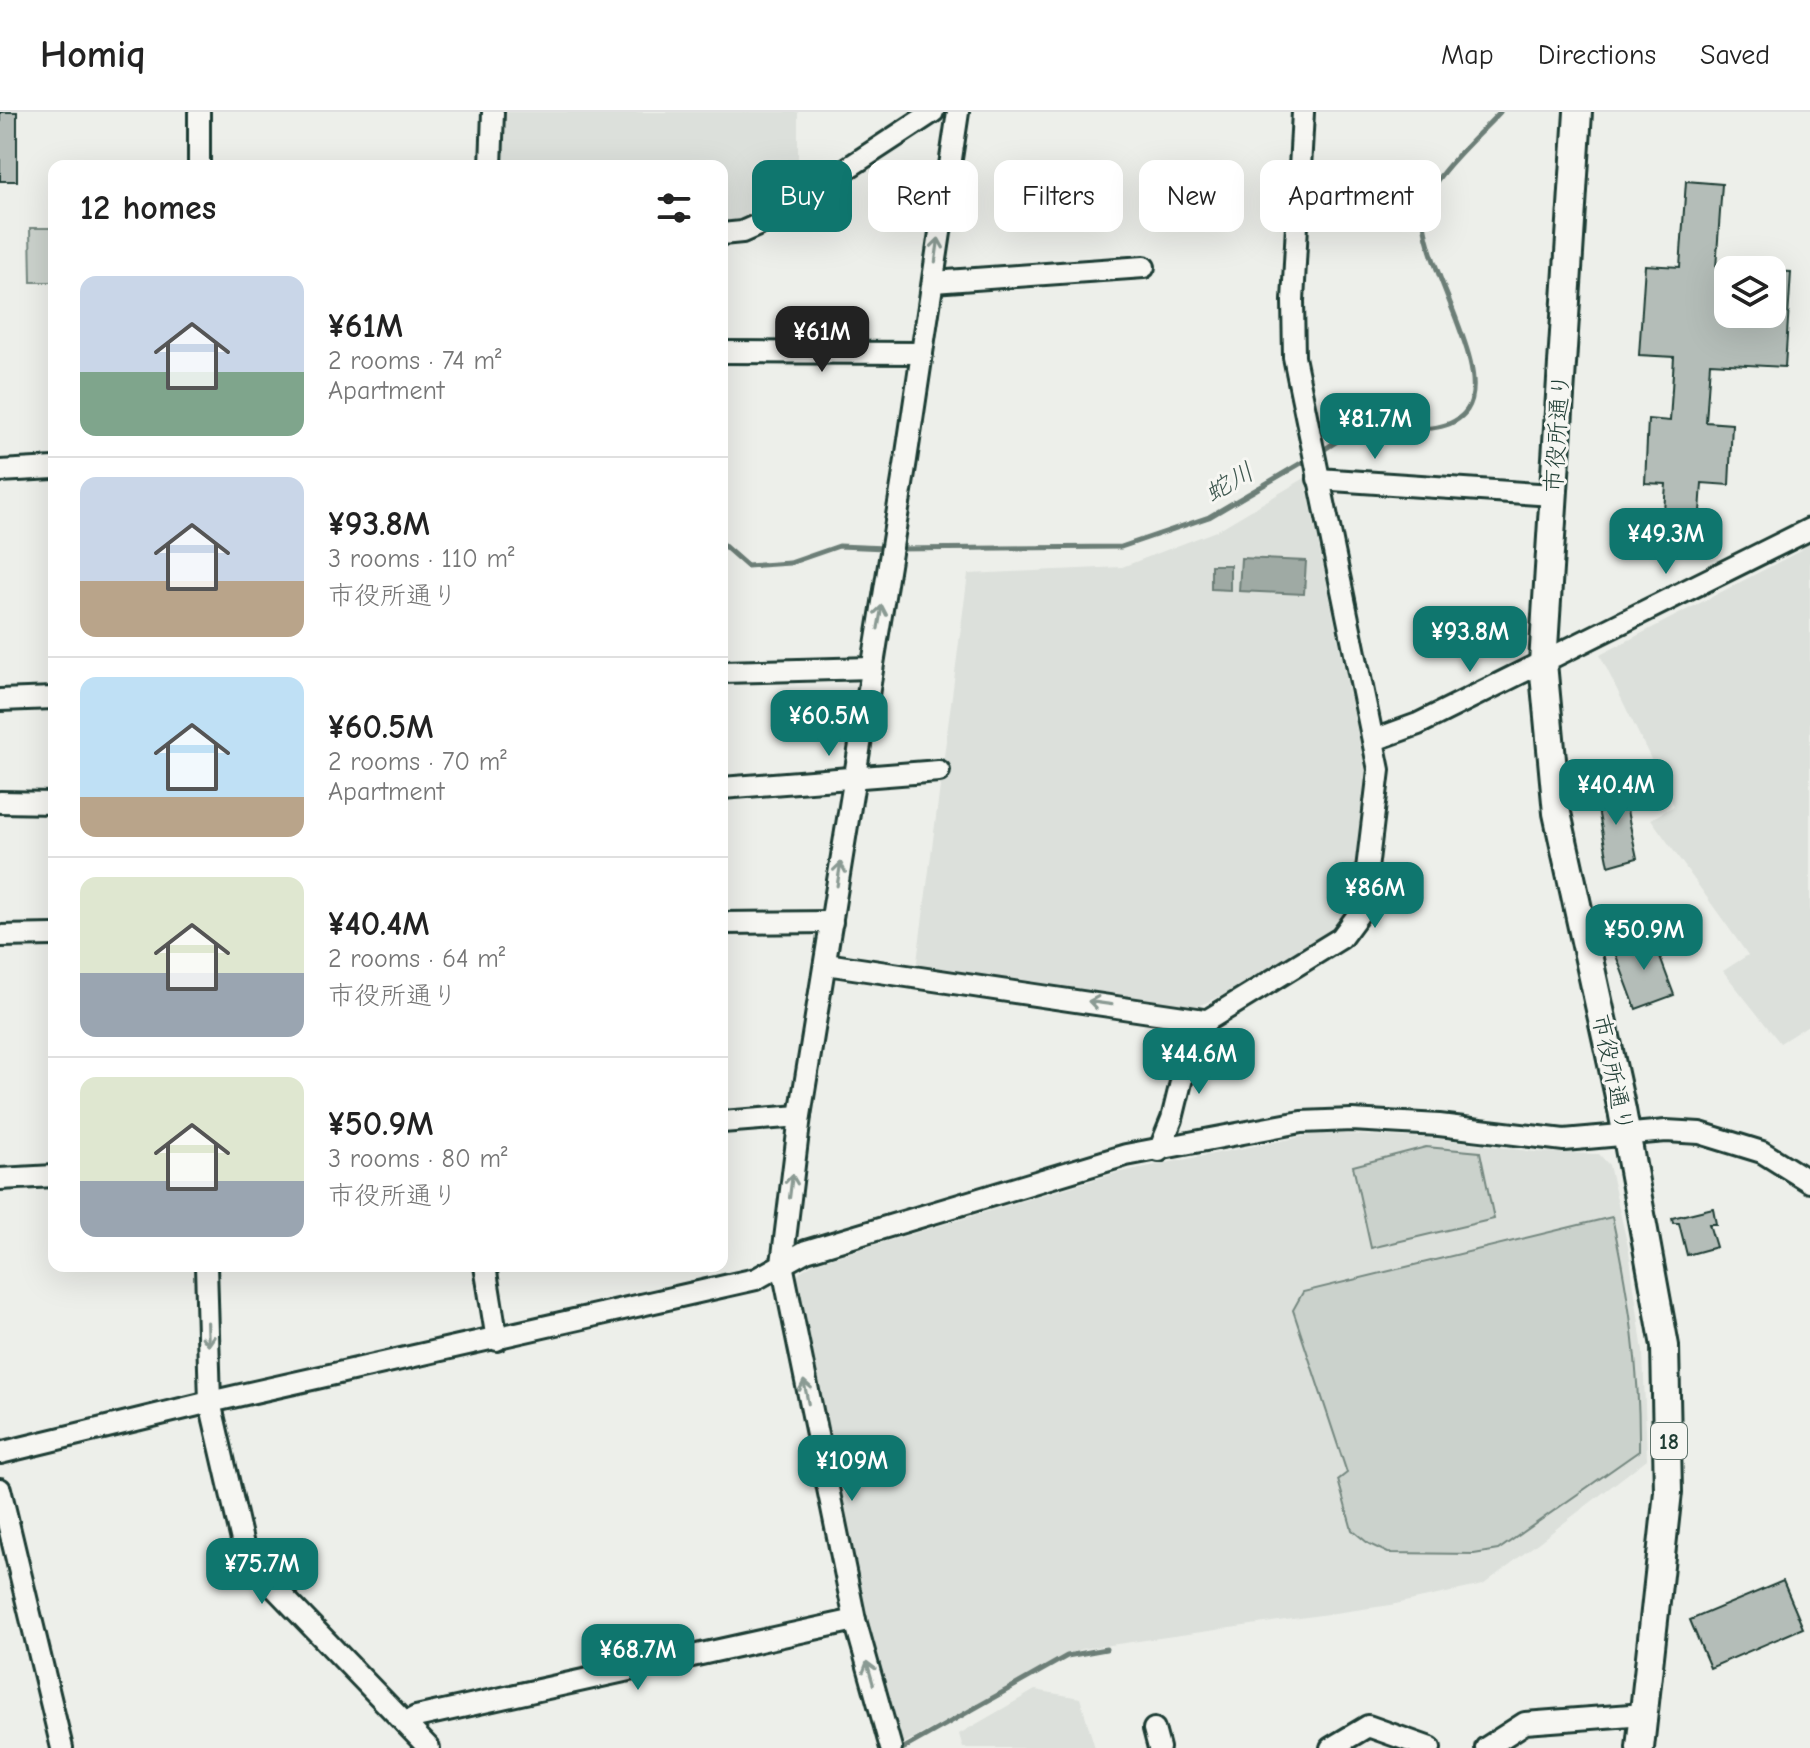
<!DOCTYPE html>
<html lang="en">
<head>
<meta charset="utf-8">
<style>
  :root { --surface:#fff; --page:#f2f2f2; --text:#222; --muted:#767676; --line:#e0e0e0; --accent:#0f766e }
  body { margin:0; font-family:"Comic Neue","Klee One",sans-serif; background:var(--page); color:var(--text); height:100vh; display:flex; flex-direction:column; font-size:30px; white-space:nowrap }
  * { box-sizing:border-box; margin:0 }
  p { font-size:26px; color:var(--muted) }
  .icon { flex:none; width:44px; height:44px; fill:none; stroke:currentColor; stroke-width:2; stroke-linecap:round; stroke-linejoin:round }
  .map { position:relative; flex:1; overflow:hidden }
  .side { position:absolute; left:48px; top:48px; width:680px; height:1112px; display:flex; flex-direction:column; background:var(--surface); border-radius:16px; box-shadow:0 8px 32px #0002 }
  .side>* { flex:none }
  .hud { position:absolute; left:752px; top:48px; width:760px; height:72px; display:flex; gap:16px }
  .tools { position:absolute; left:1714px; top:144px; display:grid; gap:16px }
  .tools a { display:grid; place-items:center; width:72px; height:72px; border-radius:16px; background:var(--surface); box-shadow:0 8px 32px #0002; font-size:40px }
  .price { position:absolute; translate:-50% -68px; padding:0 18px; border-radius:16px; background:var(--accent); color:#fff; font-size:26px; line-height:52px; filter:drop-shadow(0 2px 4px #0008) }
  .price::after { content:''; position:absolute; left:50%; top:48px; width:24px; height:18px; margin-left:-12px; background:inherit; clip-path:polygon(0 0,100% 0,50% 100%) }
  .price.on { background:#222; color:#fff }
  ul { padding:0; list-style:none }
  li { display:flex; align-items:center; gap:24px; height:200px; padding:0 32px }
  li+li { border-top:2px solid var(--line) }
  li span { display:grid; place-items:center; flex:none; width:224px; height:160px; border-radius:16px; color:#555 }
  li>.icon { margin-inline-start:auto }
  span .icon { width:96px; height:96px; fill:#fffc; stroke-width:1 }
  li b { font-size:34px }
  h2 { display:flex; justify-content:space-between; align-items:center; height:96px; padding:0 32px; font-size:34px }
  .tag { padding:0 28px; border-radius:16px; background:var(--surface); box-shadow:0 8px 32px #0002; font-size:28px; line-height:72px }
  .tag.on { background:var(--accent); color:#fff }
  header { display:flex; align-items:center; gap:48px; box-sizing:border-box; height:112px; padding:0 40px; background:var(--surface); border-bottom:2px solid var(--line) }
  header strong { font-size:38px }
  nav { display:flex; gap:44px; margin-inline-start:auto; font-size:28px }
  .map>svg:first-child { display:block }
  .built { fill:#dce0db }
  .green { fill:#cbd2cc; stroke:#758880; stroke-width:2 }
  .water { fill:#9faaa4; stroke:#6c7e77; stroke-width:2 }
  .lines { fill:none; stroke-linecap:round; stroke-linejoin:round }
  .stream { stroke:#6c7e77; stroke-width:5 }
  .building { fill:#b4bdb8; stroke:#1f3d34; stroke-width:2 }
  .minor-casing { stroke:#1f3d34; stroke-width:26 }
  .major-casing { stroke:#1f3d34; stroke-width:32 }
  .minor { stroke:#f6f6f2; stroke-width:20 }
  .major { stroke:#f6f6f2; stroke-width:26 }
  .oneway { stroke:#8a9a93 }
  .labels { text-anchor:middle; stroke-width:6; stroke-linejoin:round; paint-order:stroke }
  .shield { fill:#f6f6f2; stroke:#60746d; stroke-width:2 }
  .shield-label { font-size:22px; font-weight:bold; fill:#1f3d34 }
  .street-label { font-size:24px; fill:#1f3d34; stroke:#f6f6f2 }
  .water-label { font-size:26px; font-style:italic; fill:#3f5850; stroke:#f6f6f2 }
</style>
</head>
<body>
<header>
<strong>Homiq</strong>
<nav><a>Map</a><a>Directions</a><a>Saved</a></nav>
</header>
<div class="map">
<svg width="1810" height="1636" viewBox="0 0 1810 1636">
  <rect width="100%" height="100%" fill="#edefea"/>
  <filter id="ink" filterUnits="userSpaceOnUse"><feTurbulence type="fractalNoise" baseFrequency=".0125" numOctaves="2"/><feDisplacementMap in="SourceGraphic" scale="16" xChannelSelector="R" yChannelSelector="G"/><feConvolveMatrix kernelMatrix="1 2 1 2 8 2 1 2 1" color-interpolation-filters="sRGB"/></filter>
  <g filter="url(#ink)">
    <g class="built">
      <polygon points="497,0 798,0 798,78 755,106 722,115 722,54 495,54"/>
      <polygon points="1305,366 1366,661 1355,779 1342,805 1323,827 1291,851 1197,895 916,857 968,462 1122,455 1216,419"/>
      <polygon points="1810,429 1810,912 1780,931 1723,859 1748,843 1651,707 1674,694 1600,543 1800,439"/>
      <polygon points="1321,1021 1440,1027 1536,1040 1599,1042 1609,1053 1629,1139 1643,1240 1647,1347 1483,1473 1391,1493 1082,1537 899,1634 862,1509 794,1170 801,1159 814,1151 1120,1060"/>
      <polygon points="1035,1578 1080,1586 1095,1636 963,1636 959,1622"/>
    </g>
    <g class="green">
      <polygon points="30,116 54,116 54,170 31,170"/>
      <polygon points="1426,1035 1480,1040 1494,1107 1371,1136 1353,1054"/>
      <path d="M1612,1105C1629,1183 1640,1258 1639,1339L1498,1438L1474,1442L1388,1441L1369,1432L1352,1418L1338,1368L1347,1361L1293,1198L1303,1180Z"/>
    </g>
    <g class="water">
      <polygon points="1241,446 1306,449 1304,482 1239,479"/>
      <polygon points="1211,453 1230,453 1230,478 1211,477"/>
    </g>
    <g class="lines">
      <g class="stream">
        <path d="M1320,340C1333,332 1349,320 1363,317C1393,312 1446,328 1467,298C1496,255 1416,146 1424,94C1429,67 1481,21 1500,0"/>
        <polyline points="722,432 747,454 790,451 839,434 885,436"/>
        <polyline points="895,437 1121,435 1209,405 1308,347"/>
        <polyline points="904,1636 1067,1544 1106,1537"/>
      </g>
    </g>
    <g class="building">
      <rect x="0" y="0" width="17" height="69"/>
      <polygon points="1686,69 1722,72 1716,156 1728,156 1728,202 1772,202 1772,159 1791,160 1785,255 1710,251 1706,310 1732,312 1729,373 1702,371 1699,415 1663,413 1666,372 1645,371 1648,307 1670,309 1674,245 1639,243 1645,153 1680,155"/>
      <polygon points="1622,675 1637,746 1609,754 1595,682"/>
      <polygon points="1652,824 1674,883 1636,897 1614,838"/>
      <polygon points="1713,1096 1716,1112 1709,1112 1716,1135 1687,1143 1679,1111 1673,1111 1672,1106"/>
      <polygon points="1783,1469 1803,1516 1710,1556 1690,1508"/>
    </g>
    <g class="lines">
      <defs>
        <g id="minor">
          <polyline points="199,54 199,0"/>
          <polyline points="491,54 493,0"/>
          <polyline points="722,122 742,120 767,109 933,0"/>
          <polyline points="933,170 1144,155"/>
          <polyline points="722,240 922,241"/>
          <polyline points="0,359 54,356"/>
          <polyline points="1318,367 1553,383"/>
          <polyline points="722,560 871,556"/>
          <polyline points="0,588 54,586"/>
          <polyline points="1374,628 1418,612 1810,417"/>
          <polyline points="722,676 939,659"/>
          <polyline points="0,690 54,691"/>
          <polyline points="722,811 832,810"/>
          <polyline points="0,824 54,823"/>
          <polyline points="826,852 1204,908"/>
          <polyline points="722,1010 800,1004"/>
          <polyline points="1159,1039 1172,1007 1192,925 1198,914 1341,826 1358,803 1364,782 1379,658 1294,245 1293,189 1303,0"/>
          <polyline points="0,1067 54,1064"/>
          <polyline points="206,1154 210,1290 246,1446 429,1636"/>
          <polyline points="485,1154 497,1228"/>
          <polyline points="0,1341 210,1290 756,1167 806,1139 1126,1043 1301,1010 1352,1008 1439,1013 1564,1028 1666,1019 1700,1021 1762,1040 1810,1070"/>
          <polyline points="0,1377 62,1636"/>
          <polyline points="405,1611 416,1605 855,1508"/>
          <polyline points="1154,1617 1159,1636"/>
          <polyline points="891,1636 855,1508 782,1152 800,1004 906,348 958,0"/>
          <polyline points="1331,1636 1368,1614 1430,1636"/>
          <polyline points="1486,1636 1525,1611 1644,1602"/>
        </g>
        <polyline id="major" points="1578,0 1543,551 1557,701 1622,998 1665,1234 1668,1380 1640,1636"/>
      </defs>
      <use href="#minor" class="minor-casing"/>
      <use href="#major" class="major-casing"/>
      <use href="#minor" class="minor"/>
      <use href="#major" class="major"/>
    </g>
    <defs><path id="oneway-shaft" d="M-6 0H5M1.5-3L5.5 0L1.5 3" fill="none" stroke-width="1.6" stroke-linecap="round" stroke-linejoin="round" transform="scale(2)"/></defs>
    <g class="oneway">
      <use href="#oneway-shaft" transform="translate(937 138) rotate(-82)"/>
      <use href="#oneway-shaft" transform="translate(880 505) rotate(-80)"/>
      <use href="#oneway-shaft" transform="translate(839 762) rotate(-81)"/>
      <use href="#oneway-shaft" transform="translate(1100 891) rotate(-172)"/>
      <use href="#oneway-shaft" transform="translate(791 1074) rotate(-83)"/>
      <use href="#oneway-shaft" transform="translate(208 1222) rotate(88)"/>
      <use href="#oneway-shaft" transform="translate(806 1280) rotate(-101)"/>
      <use href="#oneway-shaft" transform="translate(870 1561) rotate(-106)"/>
    </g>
  </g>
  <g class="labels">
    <rect class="shield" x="1651" y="1311" width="36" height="36" rx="6"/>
    <g class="shield-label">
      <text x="1669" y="1337">18</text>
    </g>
    <g class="street-label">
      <text transform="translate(1557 321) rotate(-86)" y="8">市役所通り</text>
      <text transform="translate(1613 961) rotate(78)" y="8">市役所通り</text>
    </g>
    <g class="water-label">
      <text transform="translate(1229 370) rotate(-30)" y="9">蛇川</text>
    </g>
  </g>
</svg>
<div class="tools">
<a><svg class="icon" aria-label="layers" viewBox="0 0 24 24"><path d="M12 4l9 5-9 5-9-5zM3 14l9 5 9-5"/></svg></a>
</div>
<b class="price on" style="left:822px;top:262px">¥61M</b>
<b class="price" style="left:1375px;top:349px">¥81.7M</b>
<b class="price" style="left:1666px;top:464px">¥49.3M</b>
<b class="price" style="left:1470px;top:562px">¥93.8M</b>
<b class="price" style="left:829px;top:646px">¥60.5M</b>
<b class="price" style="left:1616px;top:715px">¥40.4M</b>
<b class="price" style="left:1375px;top:818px">¥86M</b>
<b class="price" style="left:1644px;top:860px">¥50.9M</b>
<b class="price" style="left:1199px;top:984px">¥44.6M</b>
<b class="price" style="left:852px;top:1391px">¥109M</b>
<b class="price" style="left:262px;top:1494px">¥75.7M</b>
<b class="price" style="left:638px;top:1580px">¥68.7M</b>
<div class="hud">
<a class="tag on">Buy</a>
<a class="tag">Rent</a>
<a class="tag">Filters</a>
<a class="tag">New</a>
<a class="tag">Apartment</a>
</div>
<section class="side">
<h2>12 homes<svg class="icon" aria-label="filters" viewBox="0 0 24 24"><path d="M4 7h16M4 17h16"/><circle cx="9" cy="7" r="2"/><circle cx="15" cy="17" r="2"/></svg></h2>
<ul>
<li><span style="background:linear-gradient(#c9d6e8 60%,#7fa58c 0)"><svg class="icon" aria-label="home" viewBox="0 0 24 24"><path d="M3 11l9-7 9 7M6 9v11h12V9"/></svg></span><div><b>¥61M</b><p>2 rooms · 74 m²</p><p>Apartment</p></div></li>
<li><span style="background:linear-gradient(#c9d6e8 65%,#b9a48a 0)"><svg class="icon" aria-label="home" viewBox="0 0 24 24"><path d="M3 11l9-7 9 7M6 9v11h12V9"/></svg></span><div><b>¥93.8M</b><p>3 rooms · 110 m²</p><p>市役所通り</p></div></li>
<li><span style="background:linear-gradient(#bfe0f5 75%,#b9a48a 0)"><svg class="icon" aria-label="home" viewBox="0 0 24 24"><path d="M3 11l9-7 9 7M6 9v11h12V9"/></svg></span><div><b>¥60.5M</b><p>2 rooms · 70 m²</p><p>Apartment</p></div></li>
<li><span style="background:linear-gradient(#dfe7d0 60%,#9aa5b1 0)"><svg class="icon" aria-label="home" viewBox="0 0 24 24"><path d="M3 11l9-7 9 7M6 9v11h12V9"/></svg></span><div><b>¥40.4M</b><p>2 rooms · 64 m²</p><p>市役所通り</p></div></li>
<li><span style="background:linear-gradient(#dfe7d0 65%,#9aa5b1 0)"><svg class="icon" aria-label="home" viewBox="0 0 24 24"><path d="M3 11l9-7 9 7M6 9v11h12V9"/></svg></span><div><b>¥50.9M</b><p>3 rooms · 80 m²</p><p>市役所通り</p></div></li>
</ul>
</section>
</div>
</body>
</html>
